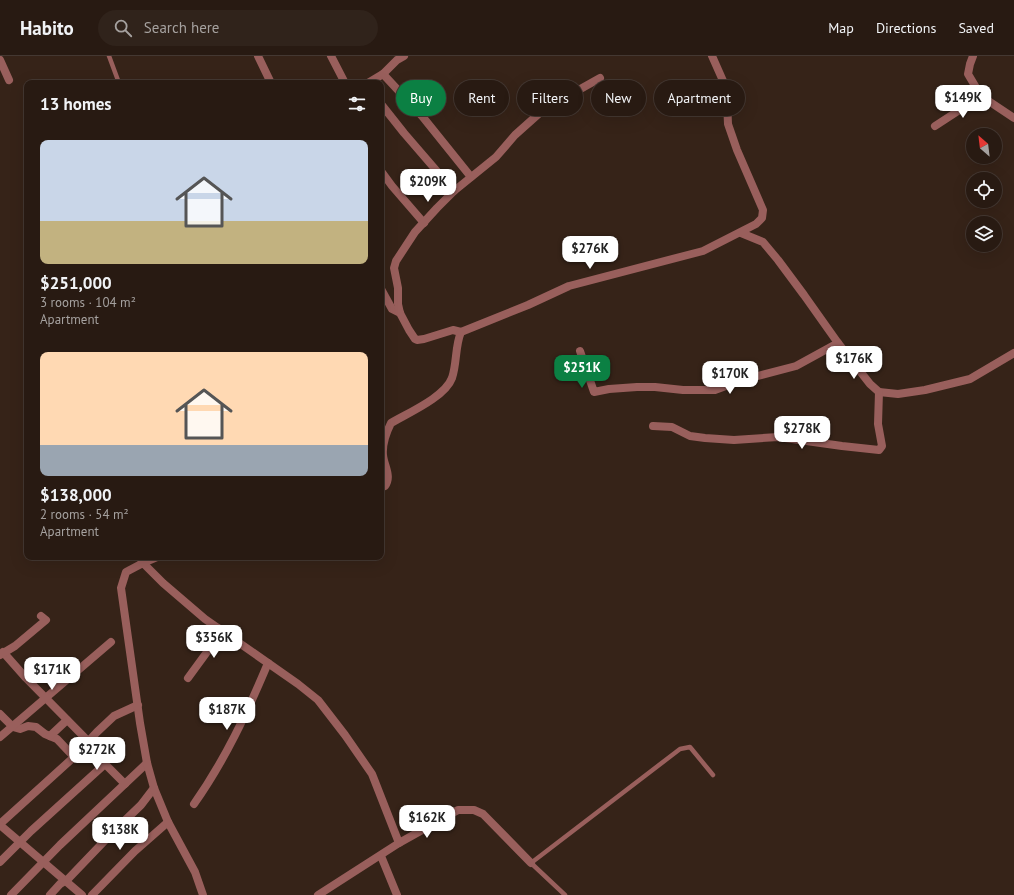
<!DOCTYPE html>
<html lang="en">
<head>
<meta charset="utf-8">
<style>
  :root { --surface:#281a12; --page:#30231b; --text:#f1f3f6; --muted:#a5a19f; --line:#443832; --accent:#0b8043 }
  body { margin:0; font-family:"PT Sans",sans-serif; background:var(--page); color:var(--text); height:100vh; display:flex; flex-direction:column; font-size:15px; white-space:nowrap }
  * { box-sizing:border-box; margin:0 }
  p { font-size:13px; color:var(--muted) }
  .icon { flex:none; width:22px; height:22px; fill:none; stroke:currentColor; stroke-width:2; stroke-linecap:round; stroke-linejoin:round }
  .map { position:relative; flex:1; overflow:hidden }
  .panel { position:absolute; left:24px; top:24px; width:360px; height:480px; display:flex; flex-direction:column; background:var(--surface); border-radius:8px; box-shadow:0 4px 16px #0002,0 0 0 1px var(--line) }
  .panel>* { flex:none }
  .banner { position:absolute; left:396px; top:24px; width:380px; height:36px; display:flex; gap:8px }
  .needle { width:26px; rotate:332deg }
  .tools { position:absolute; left:966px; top:72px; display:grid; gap:8px }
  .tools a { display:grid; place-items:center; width:36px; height:36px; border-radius:50%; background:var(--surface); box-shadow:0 4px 16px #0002,0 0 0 1px var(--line); font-size:20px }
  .price { position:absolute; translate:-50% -34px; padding:0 9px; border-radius:8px; background:#fff; color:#222; font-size:13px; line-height:26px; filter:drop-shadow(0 1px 2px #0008) }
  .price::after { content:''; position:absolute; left:50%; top:24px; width:12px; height:9px; margin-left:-6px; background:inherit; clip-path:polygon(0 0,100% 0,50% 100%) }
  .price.on { background:var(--accent); color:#fff }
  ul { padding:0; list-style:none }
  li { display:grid; align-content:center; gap:8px; height:212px; padding:0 16px }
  li span { display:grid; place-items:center; height:124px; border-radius:8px; color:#555 }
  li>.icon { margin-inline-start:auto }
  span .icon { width:72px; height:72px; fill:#fffc; stroke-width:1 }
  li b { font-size:17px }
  h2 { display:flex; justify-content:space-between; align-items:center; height:48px; padding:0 16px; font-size:17px }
  .tag { padding:0 14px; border-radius:18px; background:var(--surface); box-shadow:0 4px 16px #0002,0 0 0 1px var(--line); font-size:14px; line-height:36px }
  .tag.on { background:var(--accent); color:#fff }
  header { display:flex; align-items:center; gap:24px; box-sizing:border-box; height:56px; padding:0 20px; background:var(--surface); border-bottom:1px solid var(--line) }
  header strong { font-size:19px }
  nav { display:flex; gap:22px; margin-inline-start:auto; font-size:14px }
  .search { width:280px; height:36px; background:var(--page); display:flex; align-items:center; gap:10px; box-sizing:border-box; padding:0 14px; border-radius:22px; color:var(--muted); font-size:15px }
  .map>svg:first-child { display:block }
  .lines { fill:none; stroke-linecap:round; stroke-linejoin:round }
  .lane { stroke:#995f5c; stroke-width:4.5 }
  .street { stroke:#995f5c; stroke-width:8 }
</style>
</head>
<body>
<header>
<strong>Habito</strong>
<div class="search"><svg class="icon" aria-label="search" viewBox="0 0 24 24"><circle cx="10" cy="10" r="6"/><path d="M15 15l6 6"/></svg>Search here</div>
<nav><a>Map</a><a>Directions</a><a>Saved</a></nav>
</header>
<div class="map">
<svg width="1014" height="839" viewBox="0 0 1014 839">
  <rect width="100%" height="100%" fill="#362318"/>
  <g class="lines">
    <g class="lane">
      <polyline points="109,0 119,27"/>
      <polyline points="136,501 143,507"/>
      <polyline points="565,839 531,807 680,693 690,691 713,719"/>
    </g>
    <g class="street">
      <polyline points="258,0 271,27"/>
      <polyline points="331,0 345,27"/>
      <polyline points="973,0 970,8 968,18 981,40 1014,62"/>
      <polyline points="0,4 9,24"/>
      <polyline points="383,18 422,60 471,121"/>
      <polyline points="368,27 383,18 397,4 404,0"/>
      <polyline points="381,48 404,77 454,135"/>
      <polyline points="935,70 981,40"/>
      <polyline points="381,115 392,130 424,167"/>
      <polyline points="741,177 763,186 778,204 804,239 838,287 870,328 879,336 898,338 925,334 970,323 1014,297"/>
      <polyline points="381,233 392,253 400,257"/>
      <polyline points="461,276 453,274 424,283 417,284 415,283 409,274 400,257 398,248 398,232 394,212 396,205 415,176 437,152 454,135 496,101 515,79 543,54 600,22"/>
      <polyline points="580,295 594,336 609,333 637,331 655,331 683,334 715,334 742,324 796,310 838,287"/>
      <polyline points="653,370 672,371 690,380 705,382 734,384 778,381 842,390 879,394 882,390 878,368 879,336"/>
      <path d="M381,431L385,430C392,420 384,410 383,399C382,388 386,377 391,367C408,357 445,341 452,322C457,307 455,290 461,276L528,249L569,230L703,195L756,168L762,162L763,154L737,94L728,68L727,44L724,27L712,0"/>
      <polyline points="143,507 157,501"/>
      <polyline points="3,596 26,622 89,686 105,708 125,728"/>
      <polyline points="0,599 15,590 46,564 41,560"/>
      <polyline points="188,622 207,596 218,572"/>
      <polyline points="0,658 13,671 20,673 28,670 36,671 45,678 57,683 74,701"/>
      <polyline points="50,680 67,664"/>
      <polyline points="0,681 111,586"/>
      <path d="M194,748C225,704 247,657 268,607"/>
      <polyline points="0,768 74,701 97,676 114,660 138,649"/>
      <polyline points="0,769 82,839"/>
      <polyline points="381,800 397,839"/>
      <polyline points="0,806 31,775 105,708"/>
      <polyline points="11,839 60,789 147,707"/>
      <polyline points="50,839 60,828 68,823 114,775 141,749 154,732"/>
      <polyline points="92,839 135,795 168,766"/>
      <polyline points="203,839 195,816 168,766 154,732 147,707 140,667 121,532 126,516 143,507 163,527 205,563 298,628 318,644 345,679 372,718 399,787"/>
      <polyline points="318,839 399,787 458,754 474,754 483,758 531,807"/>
    </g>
  </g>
</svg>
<div class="tools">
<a><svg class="needle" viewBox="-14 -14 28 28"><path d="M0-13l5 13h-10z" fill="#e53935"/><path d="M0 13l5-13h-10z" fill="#a5a19f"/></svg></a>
<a><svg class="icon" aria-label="locate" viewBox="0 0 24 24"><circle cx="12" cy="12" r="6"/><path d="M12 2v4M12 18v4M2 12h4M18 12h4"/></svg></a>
<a><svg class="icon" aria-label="layers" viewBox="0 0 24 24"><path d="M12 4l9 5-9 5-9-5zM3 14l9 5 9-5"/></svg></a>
</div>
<b class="price" style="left:963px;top:63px">$149K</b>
<b class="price" style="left:428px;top:147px">$209K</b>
<b class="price" style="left:590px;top:214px">$276K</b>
<b class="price" style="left:854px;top:324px">$176K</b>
<b class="price on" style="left:582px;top:333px">$251K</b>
<b class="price" style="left:730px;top:339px">$170K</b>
<b class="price" style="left:802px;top:394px">$278K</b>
<b class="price" style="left:214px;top:603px">$356K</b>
<b class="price" style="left:52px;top:635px">$171K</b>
<b class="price" style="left:227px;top:675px">$187K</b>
<b class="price" style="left:97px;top:715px">$272K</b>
<b class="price" style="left:427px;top:783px">$162K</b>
<b class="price" style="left:120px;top:795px">$138K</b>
<div class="banner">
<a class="tag on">Buy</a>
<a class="tag">Rent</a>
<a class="tag">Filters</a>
<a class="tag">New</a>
<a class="tag">Apartment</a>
</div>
<section class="panel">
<h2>13 homes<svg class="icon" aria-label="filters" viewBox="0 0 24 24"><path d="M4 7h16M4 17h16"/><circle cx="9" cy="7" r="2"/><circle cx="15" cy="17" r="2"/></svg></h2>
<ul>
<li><span style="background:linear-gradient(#c9d6e8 65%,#c2b280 0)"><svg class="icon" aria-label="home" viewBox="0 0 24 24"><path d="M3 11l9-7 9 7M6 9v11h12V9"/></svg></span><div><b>$251,000</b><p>3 rooms · 104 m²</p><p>Apartment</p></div></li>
<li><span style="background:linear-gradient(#ffd9b3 75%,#9aa5b1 0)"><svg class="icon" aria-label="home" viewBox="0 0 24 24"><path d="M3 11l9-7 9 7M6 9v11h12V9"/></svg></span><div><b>$138,000</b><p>2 rooms · 54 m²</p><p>Apartment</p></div></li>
</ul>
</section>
</div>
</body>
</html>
